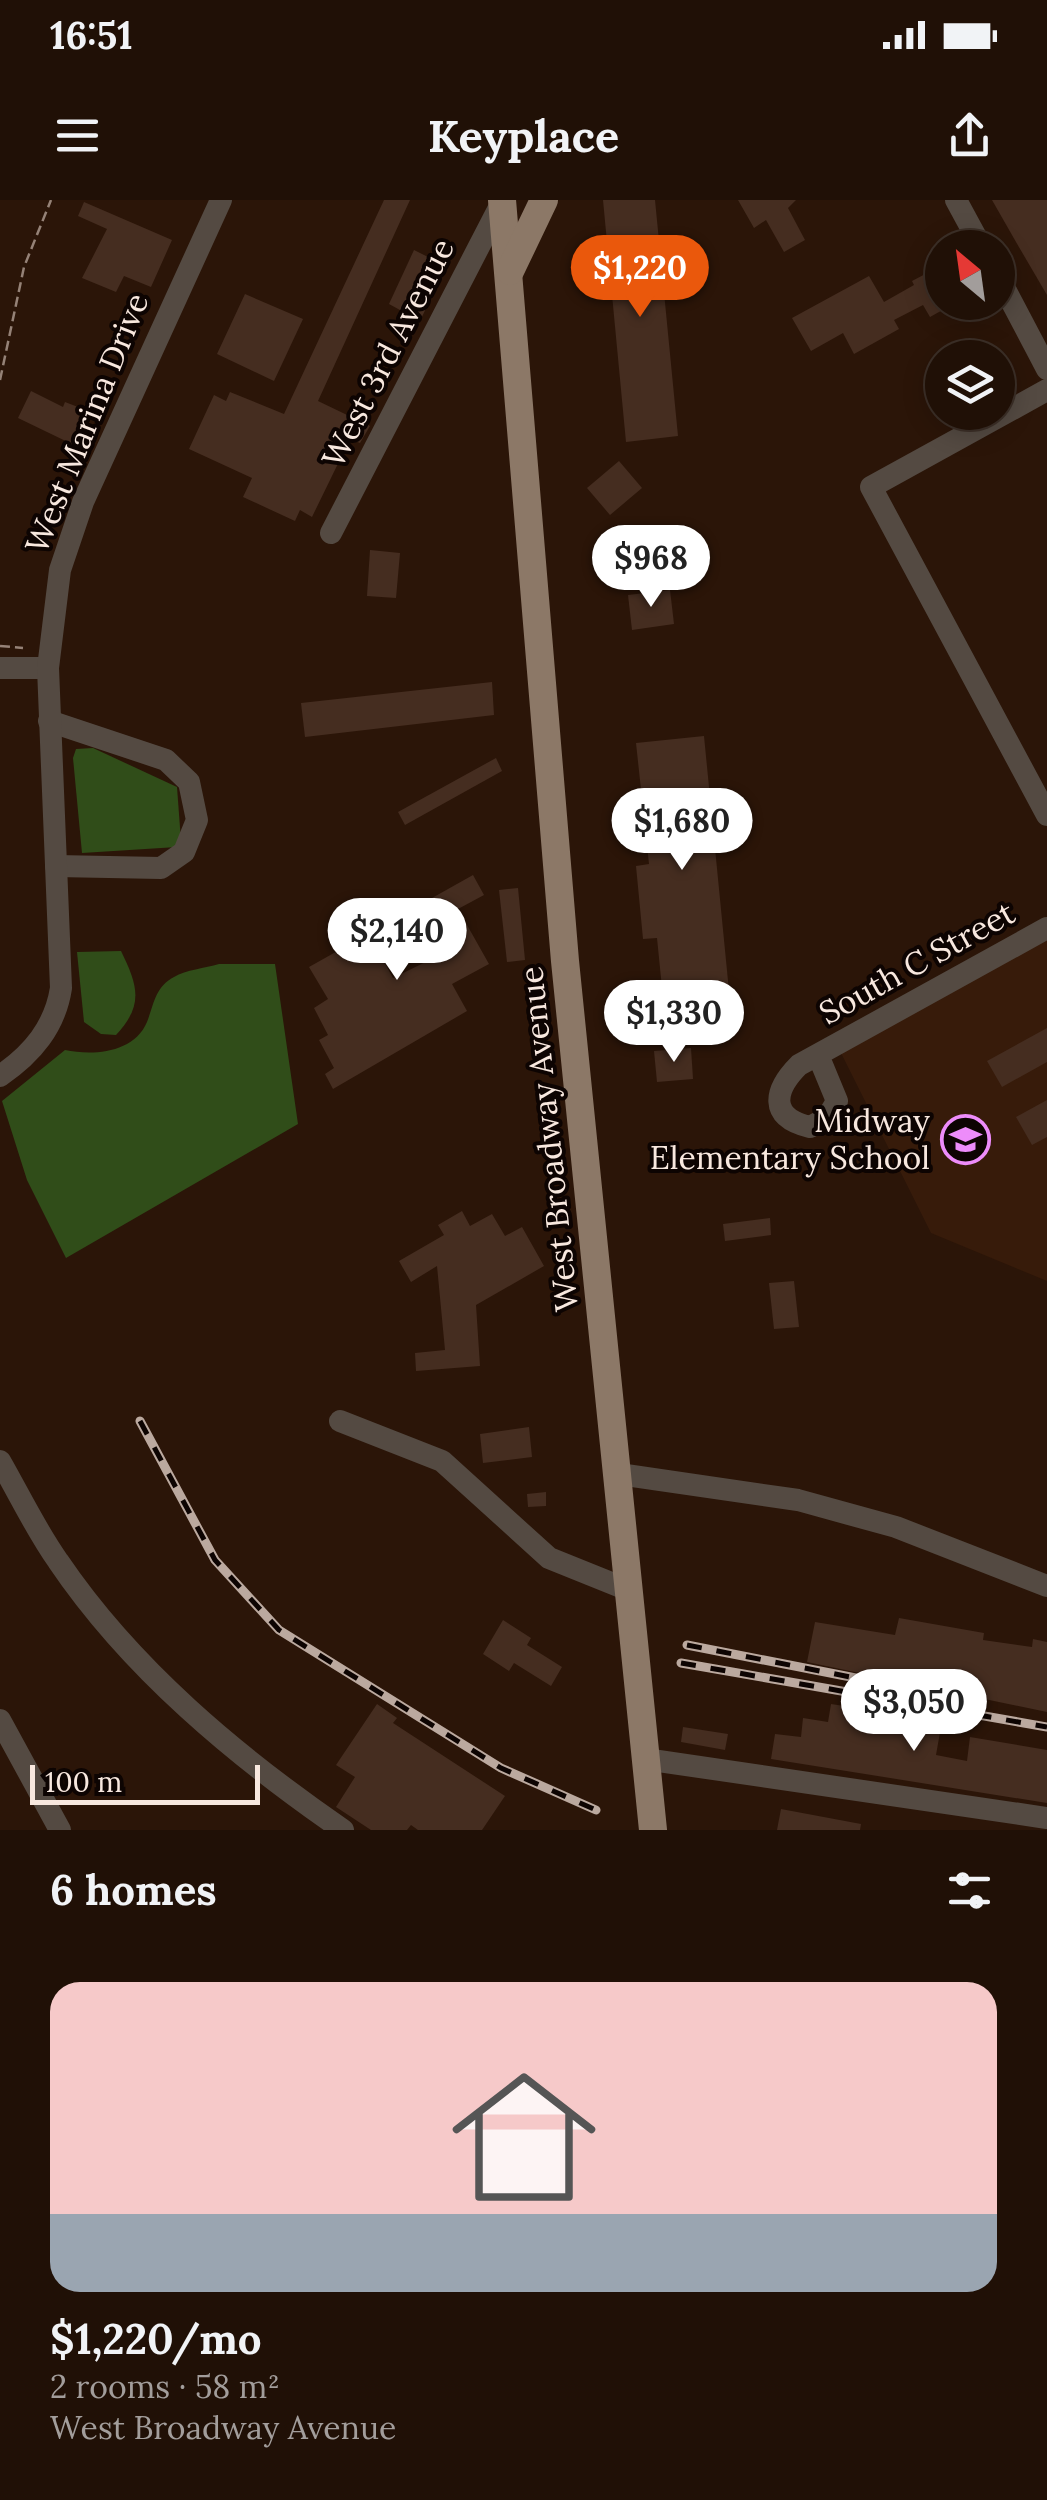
<!DOCTYPE html>
<html lang="en">
<head>
<meta charset="utf-8">
<style>
  :root { --surface:#201006; --page:#2d1e14; --text:#f1f3f6; --muted:#a29d9b; --line:#3d3028; --accent:#ea580c }
  body { margin:0; font-family:Lora,serif; background:var(--page); color:var(--text); height:100vh; display:flex; flex-direction:column; font-size:38px; white-space:nowrap }
  * { box-sizing:border-box; margin:0 }
  p { font-size:32px; color:var(--muted) }
  .icon { flex:none; width:55px; height:55px; fill:none; stroke:currentColor; stroke-width:2; stroke-linecap:round; stroke-linejoin:round }
  .map { position:relative; height:1630px; overflow:hidden }
  .side { display:flex; flex-direction:column; background:var(--surface); flex:1 }
  .side>* { flex:none }
  .needle { width:65px; rotate:331deg }
  .controls { position:absolute; left:925px; top:30px; display:grid; gap:20px }
  .controls a { display:grid; place-items:center; width:90px; height:90px; border-radius:50%; background:var(--surface); box-shadow:0 5px 25px #0003,0 0 0 2px var(--line); font-size:50px }
  .scale { position:absolute; left:30px; bottom:25px; width:230px; box-sizing:border-box; padding-left:10px; border:5px solid #f8e8df; border-top:0; font-size:28px; line-height:35px; white-space:nowrap; color:#f8e8df; -webkit-text-stroke:8px #0d0402; paint-order:stroke }
  .price { position:absolute; translate:-50% -85px; padding:0 22px; border-radius:35px; background:#fff; color:#222; font-size:32px; line-height:65px; filter:drop-shadow(0 2px 5px #0008) }
  .price::after { content:''; position:absolute; left:50%; top:60px; width:30px; height:22px; margin-left:-15px; background:inherit; clip-path:polygon(0 0,100% 0,50% 100%) }
  .price.active { background:var(--accent); color:#fff }
  ul { padding:0; list-style:none }
  li { display:grid; align-content:center; gap:20px; height:530px; padding:0 50px }
  li+li { border-top:2px solid var(--line) }
  li span { display:grid; place-items:center; height:310px; border-radius:30px; color:#555 }
  li>.icon { margin-inline-start:auto }
  span .icon { width:180px; height:180px; fill:#fffc; stroke-width:1 }
  li b { font-size:42px }
  h2 { display:flex; justify-content:space-between; align-items:center; height:120px; padding:0 50px; font-size:42px }
  .status { display:flex; justify-content:space-between; align-items:center; height:70px; padding:0 50px; background:var(--surface); direction:ltr }
  .status svg { height:28px; fill:currentColor }
  header { display:flex; justify-content:space-between; align-items:center; height:130px; padding:0 50px; background:var(--surface); font-size:45px; font-weight:700 }
  .map>svg:first-child { display:block }
  .built { fill:#371b0a }
  .green { fill:#304d19 }
  .building { fill:#452d20; fill-rule:evenodd }
  .lines { fill:none; stroke-linecap:round; stroke-linejoin:round }
  .path { stroke:#958277; stroke-width:2.5; stroke-dasharray:10 5; stroke-linecap:butt }
  .minor { stroke:#544a42; stroke-width:22 }
  .major { stroke:#8c7867; stroke-width:28 }
  .rail-casing { stroke:#bba99f; stroke-width:9 }
  .rail { stroke:#0d0402; stroke-width:5; stroke-dasharray:15; stroke-linecap:butt }
  .labels { text-anchor:middle; stroke-width:8; stroke-linejoin:round; paint-order:stroke }
  .street-label { font-size:32px; fill:#f8e8df; stroke:#0d0402 }
  .poi-label { font-size:32px; fill:#f8e8df; stroke:#0d0402; text-anchor:end }
</style>
</head>
<body>
<div class="status"><b>16:51</b><svg viewBox="0 0 49 12"><path d="M0 12V9h3v3zM5 12V6h3v6zM10 12V3h3v9zM15 12V0h3v12zM26 1h20v11H26zM47 4h2v5h-2z"/></svg></div>
<header><svg class="icon" aria-label="menu" viewBox="0 0 24 24"><path d="M4 6h16M4 12h16M4 18h16"/></svg>Keyplace<svg class="icon" aria-label="share" viewBox="0 0 24 24"><path d="M12 15V3M7 8l5-5 5 5M5 13v7h14v-7"/></svg></header>
<div class="map">
<svg width="1047" height="1630" viewBox="0 0 1047 1630">
  <rect width="100%" height="100%" fill="#2b1508"/>
  <polygon class="built" points="1047,728 1047,1081 931,1033 837,845"/>
  <g class="green">
    <polygon points="93,548 177,587 181,641 177,647 82,653 73,558 76,549"/>
    <path d="M121,751C138,786 144,805 116,835L101,834L84,822L77,752Z"/>
    <path d="M219,764H275L298,924L66,1058L27,980L2,901L65,850C93,856 134,853 147,822C154,804 155,787 174,777C186,770 205,768 219,764Z"/>
  </g>
  <g class="building">
    <polygon points="384,0 410,0 318,201 370,226 360,243 350,239 312,317 300,310 295,321 243,297 252,278 189,249 214,195 226,201 230,192 284,214"/>
    <polygon points="603,0 655,0 678,236 626,242"/>
    <polygon points="738,0 796,0 788,8 805,40 784,52 766,20 754,28"/>
    <polygon points="992,0 1047,0 1047,95 1016,42"/>
    <polygon points="84,2 172,40 151,87 124,76 116,92 82,78 107,29 78,16"/>
    <polygon points="414,50 446,66 420,121 389,104"/>
    <polygon points="942,70 942,102 948,107 930,117 923,105 894,120 899,129 854,154 843,133 811,151 792,118 869,76 884,102 914,85 912,81 931,71 934,75"/>
    <polygon points="245,94 303,119 274,181 217,154"/>
    <polygon points="31,191 63,207 65,202 91,212 76,246 18,218"/>
    <polygon points="619,261 642,288 610,315 587,288"/>
    <polygon points="370,350 400,353 396,398 367,396"/>
    <polygon points="670,390 674,424 632,430 628,395"/>
    <polygon points="492,482 494,515 305,537 301,503"/>
    <polygon points="704,536 730,801 664,808 657,738 643,739 636,666 649,664 636,543"/>
    <polygon points="496,558 502,571 405,625 398,612"/>
    <path d="M473,675L484,695L458,709L489,764L452,784L467,811L333,889L325,874L334,868L319,840L328,835L314,808L328,799L309,767ZM438,721L454,748L393,778L379,753Z"/>
    <polygon points="518,688 525,760 507,762 499,690"/>
    <polygon points="1047,828 1047,862 1002,887 987,861"/>
    <polygon points="691,848 693,879 657,882 654,851"/>
    <polygon points="1047,900 1047,937 1032,945 1016,917"/>
    <polygon points="462,1011 470,1026 492,1014 505,1036 522,1027 544,1066 476,1105 480,1166 416,1171 415,1153 445,1150 437,1066 411,1082 399,1061 444,1035 438,1025"/>
    <polygon points="770,1018 771,1035 725,1041 723,1024"/>
    <polygon points="794,1081 799,1127 774,1129 769,1083"/>
    <polygon points="529,1227 532,1257 483,1263 480,1234"/>
    <polygon points="546,1292 546,1306 528,1307 527,1294"/>
    <polygon points="899,1418 984,1433 983,1440 1032,1447 1033,1439 1047,1442 1047,1512 807,1462 815,1422 895,1435"/>
    <polygon points="503,1420 531,1438 527,1445 562,1467 551,1486 514,1463 509,1471 483,1454"/>
    <polygon points="377,1504 397,1518 393,1523 505,1596 482,1630 418,1630 411,1625 407,1630 371,1630 336,1607 355,1577 336,1565"/>
    <polygon points="831,1504 942,1521 936,1555 967,1561 970,1537 1047,1550 1047,1603 771,1559 775,1534 801,1537 803,1518 828,1522"/>
    <polygon points="683,1527 728,1534 725,1550 681,1542"/>
    <polygon points="781,1609 861,1624 860,1630 777,1630"/>
  </g>
  <g class="lines">
    <g class="path">
      <polyline points="0,180 24,67 51,0"/>
      <polyline points="0,446 23,448"/>
    </g>
    <g class="minor">
      <polyline points="956,0 982,48"/>
      <polyline points="998,76 1047,169"/>
      <polyline points="1047,190 871,287 1047,615"/>
      <polyline points="331,333 502,2"/>
      <polyline points="0,468 48,468"/>
      <polyline points="49,521 166,560 189,582 197,620 184,652 161,668 56,666"/>
      <path d="M818,855L837,901L827,918L810,927C768,917 774,890 799,865L1047,728"/>
      <path d="M0,876C32,854 55,827 61,788L48,468L60,370L83,302L221,0"/>
      <polyline points="340,1221 442,1261 549,1358 626,1389"/>
      <path d="M0,1261C19,1294 36,1330 58,1361C131,1469 237,1557 343,1630"/>
      <polyline points="619,1274 798,1300 896,1327 1047,1386"/>
      <polyline points="0,1520 60,1630"/>
      <polyline points="645,1559 1047,1618"/>
    </g>
    <g class="major">
      <polyline points="502,0 565,761 653,1630"/>
      <polyline points="510,71 544,0"/>
    </g>
    <defs>
      <g id="rail">
        <polyline points="140,1221 215,1360 279,1430 501,1568 596,1610"/>
        <polyline points="687,1445 917,1490"/>
        <polyline points="681,1463 1047,1527"/>
      </g>
    </defs>
    <use href="#rail" class="rail-casing"/>
    <use href="#rail" class="rail"/>
  </g>
  <defs>
    <symbol id="school-ring" viewBox="-11 -11 22 22"><circle r="9.5" fill="#0d0402" stroke="#ed8cfa" stroke-width="1.5"/><path d="M0-5L7-2L0 1L-7-2ZM-4 1L0 2.5L4 1V4Q0 6-4 4Z" fill="#ed8cfa"/></symbol>
  </defs>
  <g fill-rule="evenodd">
    <use href="#school-ring" x="938" y="912" width="55" height="55"/>
  </g>
  <g class="labels">
    <g class="street-label">
      <text transform="translate(388 153) rotate(-63)" y="11">West 3rd Avenue</text>
      <text transform="translate(87 223) rotate(-68)" y="11">West Marina Drive</text>
      <text transform="translate(917 763) rotate(-29)" y="11">South C Street</text>
      <text transform="translate(549 939) rotate(-96)" y="11">West Broadway Avenue</text>
    </g>
    <g class="poi-label">
      <text x="930" y="932">Midway<tspan x="930" dy="37">Elementary School</tspan></text>
    </g>
  </g>
</svg>
<div class="controls">
<a><svg class="needle" viewBox="-14 -14 28 28"><path d="M0-13l5 13h-10z" fill="#e53935"/><path d="M0 13l5-13h-10z" fill="#a29d9b"/></svg></a>
<a><svg class="icon" aria-label="layers" viewBox="0 0 24 24"><path d="M12 4l9 5-9 5-9-5zM3 14l9 5 9-5"/></svg></a>
</div>
<div class="scale">100 m</div>
<b class="price active" style="left:640px;top:120px">$1,220</b>
<b class="price" style="left:651px;top:410px">$968</b>
<b class="price" style="left:682px;top:673px">$1,680</b>
<b class="price" style="left:397px;top:783px">$2,140</b>
<b class="price" style="left:674px;top:865px">$1,330</b>
<b class="price" style="left:914px;top:1554px">$3,050</b>
</div>
<section class="side">
<h2>6 homes<svg class="icon" aria-label="filters" viewBox="0 0 24 24"><path d="M4 7h16M4 17h16"/><circle cx="9" cy="7" r="2"/><circle cx="15" cy="17" r="2"/></svg></h2>
<ul>
<li><span style="background:linear-gradient(#f6c9c9 75%,#9aa5b1 0)"><svg class="icon" aria-label="home" viewBox="0 0 24 24"><path d="M3 11l9-7 9 7M6 9v11h12V9"/></svg></span><div><b>$1,220/mo</b><p>2 rooms · 58 m²</p><p>West Broadway Avenue</p></div></li>
</ul>
</section>
</body>
</html>
